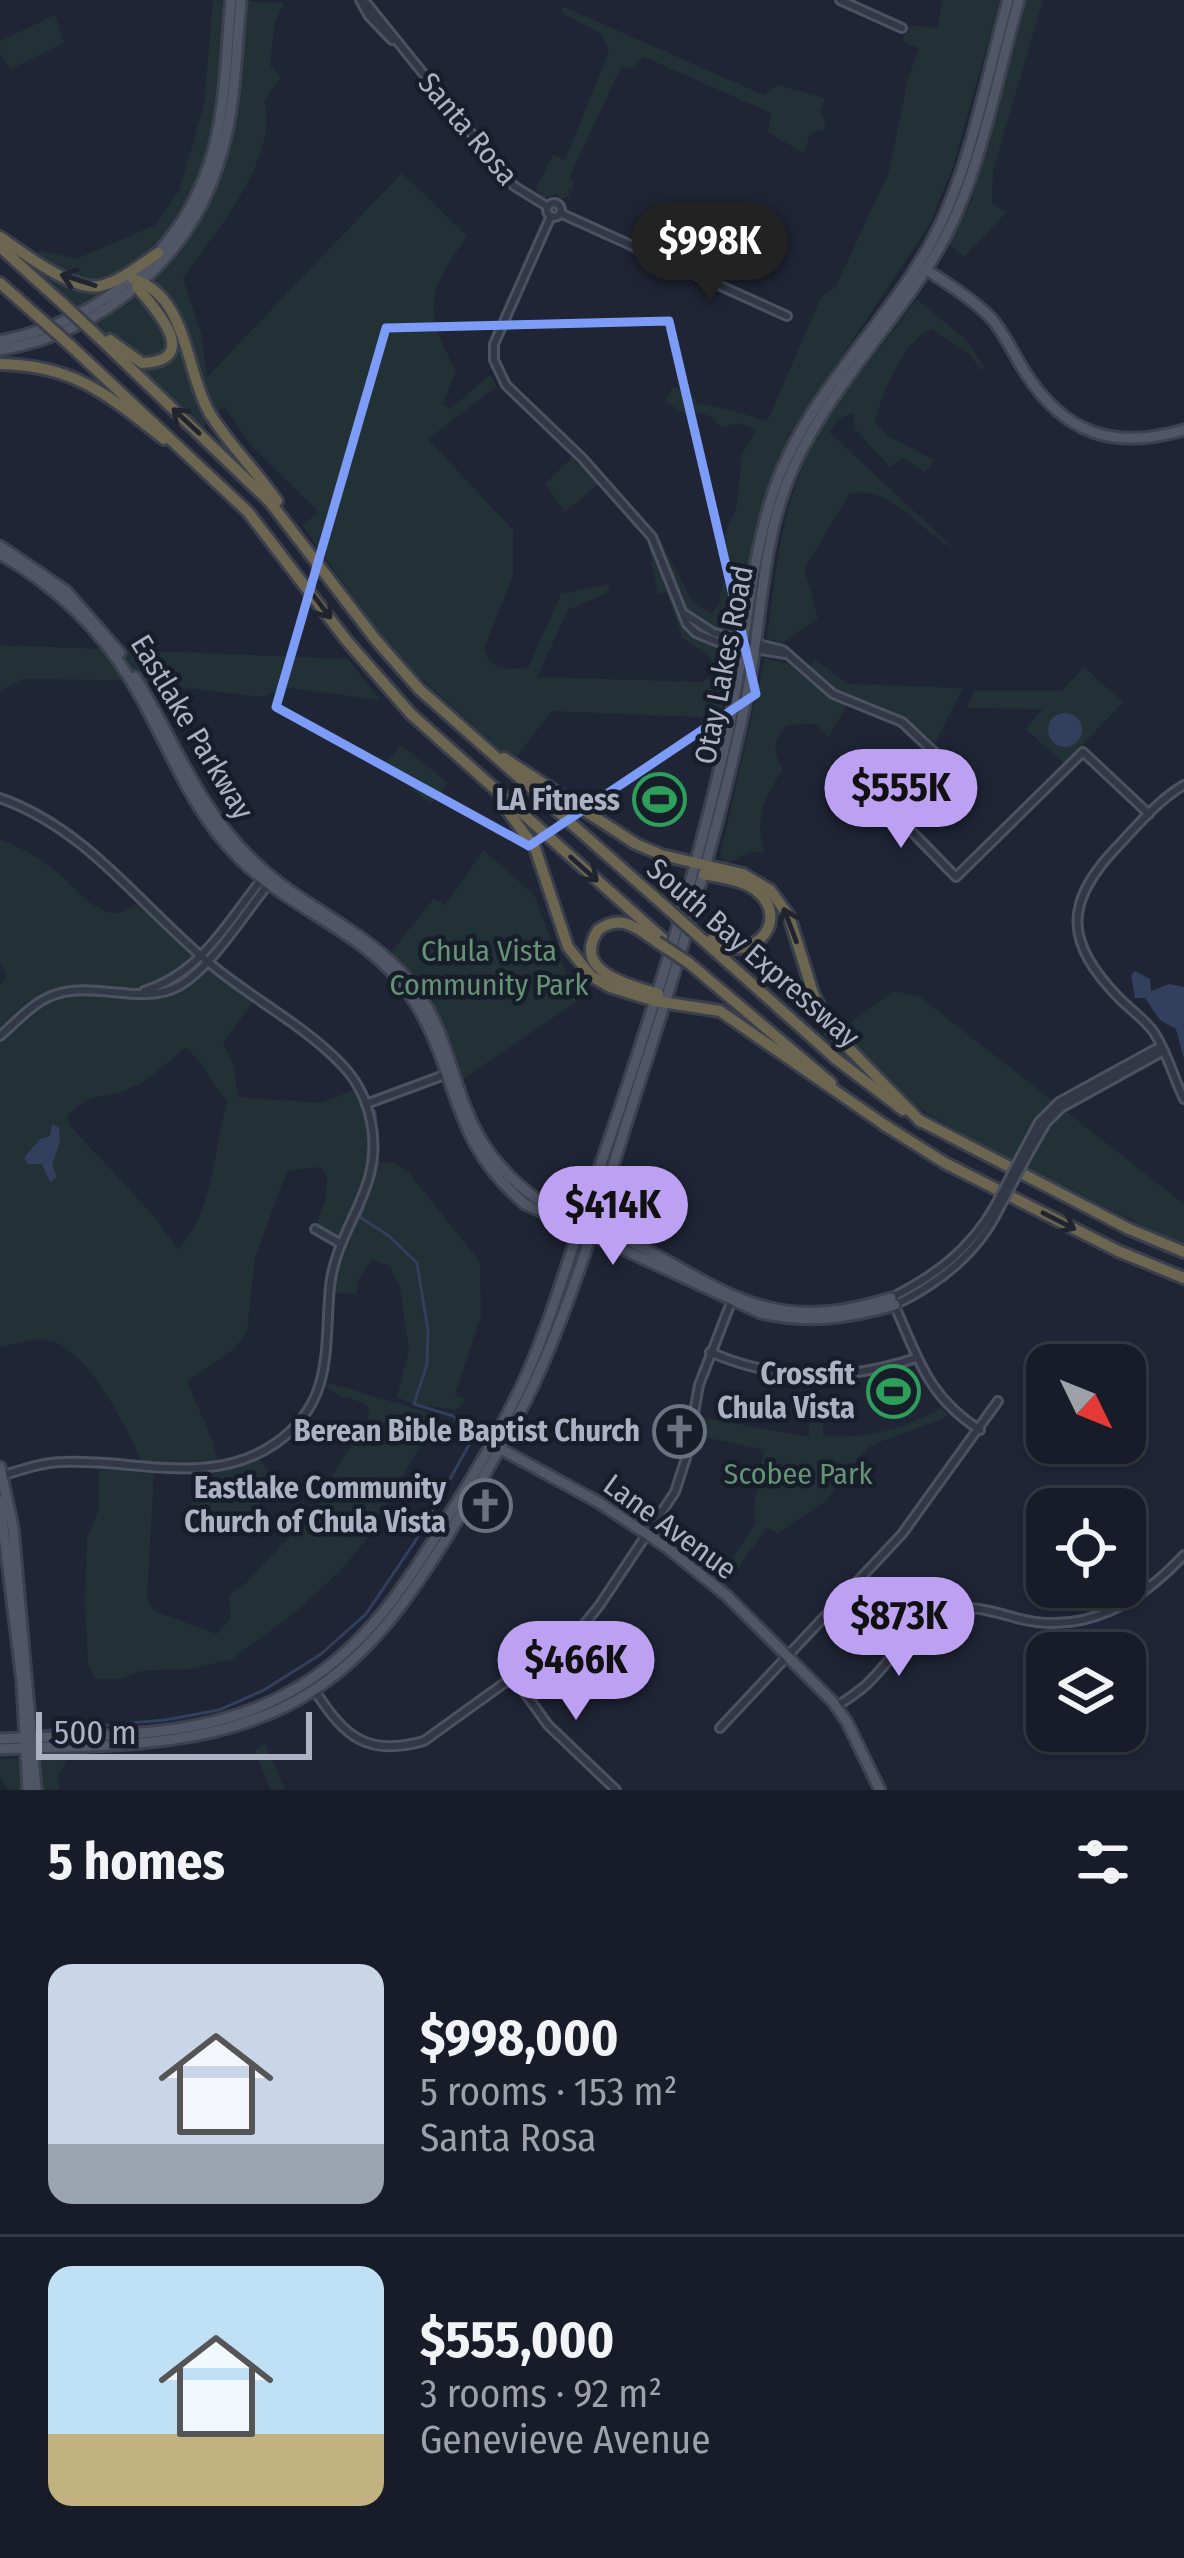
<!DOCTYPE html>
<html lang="en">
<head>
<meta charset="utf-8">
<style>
  :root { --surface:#171c28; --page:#242934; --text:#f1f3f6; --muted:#9ea1a8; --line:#363a45; --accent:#bca0f2 }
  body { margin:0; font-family:"Fira Sans Condensed",sans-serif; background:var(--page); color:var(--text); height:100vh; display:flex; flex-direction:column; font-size:45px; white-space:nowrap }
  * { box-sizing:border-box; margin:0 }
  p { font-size:39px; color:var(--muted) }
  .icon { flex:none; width:66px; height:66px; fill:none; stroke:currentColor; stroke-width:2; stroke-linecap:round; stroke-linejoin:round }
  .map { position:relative; height:1790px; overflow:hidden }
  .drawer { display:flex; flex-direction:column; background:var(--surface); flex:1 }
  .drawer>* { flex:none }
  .needle { width:78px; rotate:133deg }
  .tools { position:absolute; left:1026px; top:1344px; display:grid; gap:24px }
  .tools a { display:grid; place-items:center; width:120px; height:120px; border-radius:24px; background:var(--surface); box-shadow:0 3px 9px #0004,0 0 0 3px var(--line); font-size:60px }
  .scale { position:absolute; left:36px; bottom:30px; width:276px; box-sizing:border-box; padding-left:12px; border:6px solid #acb2c3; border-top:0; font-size:33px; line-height:42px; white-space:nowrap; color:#acb2c3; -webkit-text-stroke:9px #181d2a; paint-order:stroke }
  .price { position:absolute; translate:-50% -102px; padding:0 27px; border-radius:42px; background:var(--accent); color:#111; font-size:39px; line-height:78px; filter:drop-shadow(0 3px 6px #0008) }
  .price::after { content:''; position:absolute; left:50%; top:72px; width:36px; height:27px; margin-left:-18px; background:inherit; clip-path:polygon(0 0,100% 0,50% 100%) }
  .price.on { background:#222; color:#fff }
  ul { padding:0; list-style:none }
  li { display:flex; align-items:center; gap:36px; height:300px; padding:0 48px }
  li+li { border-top:3px solid var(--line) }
  li span { display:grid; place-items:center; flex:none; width:336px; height:240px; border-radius:24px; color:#555 }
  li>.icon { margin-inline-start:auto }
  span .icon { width:144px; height:144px; fill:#fffc; stroke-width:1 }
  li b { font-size:51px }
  h2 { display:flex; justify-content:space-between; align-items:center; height:144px; padding:0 48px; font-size:51px }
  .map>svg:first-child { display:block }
  .green { fill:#213136; fill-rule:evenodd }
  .water { fill:#323f5d }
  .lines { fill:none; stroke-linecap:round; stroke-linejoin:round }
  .stream { stroke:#323f5d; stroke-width:3 }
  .minor-casing { stroke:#4d5261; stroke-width:12 }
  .major-casing { stroke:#3c414f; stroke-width:15 }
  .highway-casing { stroke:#3a3f4d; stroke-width:16 }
  .minor { stroke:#323846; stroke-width:6 }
  .major { stroke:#505666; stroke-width:9 }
  .highway { stroke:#6c654f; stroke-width:10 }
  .minor-bridge-casing { stroke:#4d5261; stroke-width:12; stroke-linecap:butt }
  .highway-bridge-casing { stroke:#3a3f4d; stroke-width:16; stroke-linecap:butt }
  .minor-bridge { stroke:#323846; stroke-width:6 }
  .highway-bridge { stroke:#6c654f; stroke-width:10 }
  .oneway { stroke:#20242e }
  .marked { fill:none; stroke:#7d9cf7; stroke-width:9; stroke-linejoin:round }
  .labels { text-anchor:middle; stroke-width:9; stroke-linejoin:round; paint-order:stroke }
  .street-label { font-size:30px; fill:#acb2c3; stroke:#181d2a }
  .poi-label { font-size:30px; font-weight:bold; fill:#acb2c3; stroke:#181d2a; text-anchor:end }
  .park-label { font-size:30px; fill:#649375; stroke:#181d2a }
</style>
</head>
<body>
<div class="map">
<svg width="1184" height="1790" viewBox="0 0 1184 1790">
  <rect width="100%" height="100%" fill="#1f2535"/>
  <g class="green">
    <path d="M213,0L284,3L275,22L270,65L281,78L264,101C280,159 214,232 183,279L202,336L207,377L402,173L467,236C427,294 422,307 456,371L443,404L450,409L490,375L497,386L428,439L513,530V576L484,649C490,671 509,670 528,668L561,594L610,584L607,593L568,610L537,677L702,682L715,674L717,668L706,654L682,638L667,592L658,594L648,544L659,537L692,601L711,613L721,602L719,595L728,572L719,549L737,505L742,453L756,430L739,423L720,428C715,415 699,410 686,415L665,401L673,386L691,393L698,404C715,405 750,415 767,422L821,297L835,288L889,172L908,78L919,48L902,41L910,25L938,28L942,0H1000L953,167L930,224L790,434L755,527L730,683L719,718L552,711L513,761L394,654L302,525L319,512L249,443L224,406L202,428L32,263L40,250L76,259L155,225L179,191L204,105Z"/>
    <polygon points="1027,0 1043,0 993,171 992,203 1006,213 964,257 949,244 972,200"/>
    <polygon points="562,6 764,95 777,85 825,98 820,112 826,121 824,129 811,133 803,153 768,132 771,113 644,57 633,68 621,67 569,178 574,182 573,189 568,189 570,196 560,199 557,194 543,199 536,188 553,155 565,160 609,51 602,34 563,14"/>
    <polygon points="55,15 64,43 11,69 0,54 0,41"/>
    <path d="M917,299L966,340L985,368L981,370L968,353L931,329C904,339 880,396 875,423L888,436L934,460L925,472L903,458L890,467L855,429L853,413L837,420L830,433L957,551C922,534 890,483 849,494L804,569L818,618L782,643L767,639C774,584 779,528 799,476C822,414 879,352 917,299Z"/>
    <polygon points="572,457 600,483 565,512 545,484"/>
    <polygon points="0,645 348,659 380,700 288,688 260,697 125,680 23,679 0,691"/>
    <path d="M765,658L797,666L804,673L816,660L848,684L963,688L935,743L903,717L852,696L829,737L815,724L787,725C773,740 772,752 783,769C763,800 755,817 764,853L750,852L726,864L720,855Z"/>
    <polygon points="1084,667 1123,702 1065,764 1025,729 1043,709 967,708 974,691 1062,691"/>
    <polygon points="401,745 448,783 431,804 383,766"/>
    <path d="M0,839C18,847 36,856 52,868C78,888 108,937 140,899L255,1000L223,1042L234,1067L238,1097L320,1103L354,1090L365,1114L370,1161L395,1163L409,1173L480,1262L481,1316L455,1395L467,1400L456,1410L414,1404L397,1397L409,1350L400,1287L390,1267L372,1259L360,1277L356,1294L327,1292L340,1242L314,1230L326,1197L327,1174L319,1167L287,1171L255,1257L247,1331L235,1348L187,1382L212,1439L219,1467L172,1465L154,1474L147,1598L154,1611L217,1634L231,1618L229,1595L247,1582L325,1499C328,1466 362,1443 370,1409C357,1396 335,1399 325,1385L330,1383L436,1415L435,1421L366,1540L341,1570L293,1614L231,1660L189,1669L141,1671L120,1679H96L88,1665L85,1600L87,1538L99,1509V1470H135L140,1458C125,1424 87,1348 47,1340C34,1337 14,1345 0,1347V985L7,975L0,963ZM185,1048C206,1063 210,1083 227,1101C214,1149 213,1213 178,1250L155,1217L70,1126L67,1116C98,1087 98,1103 128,1089C150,1080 167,1063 185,1048Z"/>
    <polygon points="484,850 535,896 554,949 581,999 461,1080 431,1004 390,954 434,898 445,905"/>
    <polygon points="893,991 920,997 1184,1204 1184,1246 990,1150 923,1111 886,1081 839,1031"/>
    <path d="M941,1408L948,1415L942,1419L869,1446L826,1501L778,1533L766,1528L725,1587L717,1580L756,1523L753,1514L764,1450L695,1435L700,1417L809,1437V1411H823V1436C863,1439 907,1429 941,1408Z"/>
    <polygon points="259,1459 279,1484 239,1527 230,1531 196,1517 191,1510 194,1475 217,1473"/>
    <polygon points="265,1743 285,1790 271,1790 254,1751"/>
    <polygon points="65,1756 66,1764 57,1775 60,1790 9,1790 0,1778 0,1759"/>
  </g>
  <g class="water">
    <circle cx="1065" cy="730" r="17"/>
    <polygon points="1135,971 1150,979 1151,991 1169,984 1184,987 1184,1059 1176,1029 1160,1020 1145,998 1135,998 1131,975"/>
    <polygon points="52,1125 59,1127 60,1141 52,1165 57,1177 50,1182 42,1164 28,1164 24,1158 40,1139 50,1136"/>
  </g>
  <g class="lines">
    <polyline class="stream" points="39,1731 165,1720 219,1710 264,1690 321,1654 366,1614 414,1543 473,1438 453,1416 414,1404 427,1364 428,1330 417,1263 389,1236 360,1217 377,1165 375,1111"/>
    <defs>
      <g id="minor">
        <polyline points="360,0 369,16 392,40"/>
        <polyline points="364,0 514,186 548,207"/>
        <polyline points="840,0 902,28"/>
        <circle cx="554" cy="210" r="7"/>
        <polyline points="560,213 787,316"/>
        <polyline points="551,216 494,344 494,360 506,385 582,458 652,537 687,624 696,633 720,643 785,654"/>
        <polyline points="683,613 714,633 783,650 833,694 902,722 934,752 879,798 956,877 1083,752 1149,814"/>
        <path d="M1184,785C1157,801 1137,826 1116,848C1063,904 1065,943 1120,999C1131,1010 1144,1019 1153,1031C1167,1051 1173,1077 1184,1099"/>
        <path d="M0,798C90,830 141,908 213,966C253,999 308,1028 343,1066C357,1081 367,1101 371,1122C385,1189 337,1224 330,1286C324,1347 335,1401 276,1443C212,1488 136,1459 63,1462C43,1462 21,1470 1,1476"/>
        <path d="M144,991C200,974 227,923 262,879"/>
        <path d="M0,1036C16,1022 32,1004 51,996C92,979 141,1007 179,986C212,967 246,911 271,881"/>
        <polyline points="366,1104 447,1074"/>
        <polyline points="1021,1156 1039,1122 1059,1102 1161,1046"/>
        <polyline points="1026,1158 1046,1123 1061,1108 1164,1051"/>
        <polyline points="315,1229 341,1244"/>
        <path d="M895,1305C939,1283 977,1254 999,1209"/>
        <path d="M710,1352C778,1382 847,1381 916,1358"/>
        <path d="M980,1430C924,1394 917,1353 891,1298C936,1275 970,1250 995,1206"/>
        <polyline points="514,1678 548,1725 616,1790"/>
        <path d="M315,1691C345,1737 367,1757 424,1741L582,1627L599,1606L675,1492L686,1458L699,1385L732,1300"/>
        <path d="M836,1707C846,1700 857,1693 866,1685C893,1660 911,1623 948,1611C973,1603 996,1613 1020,1619C1087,1635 1140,1602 1184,1555"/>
        <polyline points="720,1728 902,1534 998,1401"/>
      </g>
      <g id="major">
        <path d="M922,267C945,282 971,298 990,317C1005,333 1013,354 1025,372C1065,435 1114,450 1184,430"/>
        <path d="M0,341C96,322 177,259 209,165C226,113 226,54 231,0"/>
        <path d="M0,350C104,332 192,258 221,155C236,105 236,51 241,0"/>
        <polyline points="0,546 66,591 120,653"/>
        <path d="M0,554C54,585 98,626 130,679C167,739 187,806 238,857C289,910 366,931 408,992C461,1068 445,1137 525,1204L761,1313C808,1324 849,1318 895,1305"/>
        <path d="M135,677C176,742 199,813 259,866C306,909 369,932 410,982C451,1031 451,1094 485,1146C499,1168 521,1189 543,1203C572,1221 605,1230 635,1244C681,1266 724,1299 775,1309C815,1317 853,1310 891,1298"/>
        <polyline points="497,1447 598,1502 665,1546 726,1595 833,1702 847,1722 880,1790"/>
        <polyline points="0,1467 13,1527 36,1790"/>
        <polyline points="0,1501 22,1682 28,1790"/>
        <path d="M0,1739C96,1734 200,1742 288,1693C358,1655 400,1595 441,1528C472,1479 502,1429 526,1376C554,1313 572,1246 595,1181C646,1033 694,885 728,732C745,654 748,572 772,496C802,401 879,333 928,248C970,174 985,82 1008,0"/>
        <path d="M0,1749C98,1745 201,1750 290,1704C365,1665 409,1599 452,1529C480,1482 509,1436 533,1386C580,1284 610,1172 645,1065C685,943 721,821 747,695C760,631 761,562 781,500C811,405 888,335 938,250C980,179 996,80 1019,0"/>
      </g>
      <g id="highway">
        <path d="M0,237C22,252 73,292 100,286C121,281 140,265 158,253"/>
        <polyline points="0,247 62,303"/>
        <path d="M133,279C188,296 185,370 209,412C228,444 256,470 277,501"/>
        <polyline points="0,283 35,314"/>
        <polyline points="93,332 270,502 376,640 419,689 668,909"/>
        <path d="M110,340L142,363C204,361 154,307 137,287"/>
        <polyline points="71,346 248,512 347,641 411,714 662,938"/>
        <path d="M0,364C74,365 108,395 164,439"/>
        <polyline points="504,758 636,844 662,855 743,874 770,890 789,916 813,993 831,1030 921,1122"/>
        <polyline points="504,806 535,848 568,947 591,976 610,987 655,1001 720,1011 889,1128"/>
        <path d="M704,874C722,878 745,880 759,893C791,923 750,966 711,940"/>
        <polyline points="704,941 836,1059 903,1110"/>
        <path d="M657,942C637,928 621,913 598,930C571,972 628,984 658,994"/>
        <polyline points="689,963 831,1083"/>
        <polyline points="919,1120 1129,1229 1184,1252"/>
        <polyline points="883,1124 945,1163 1118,1251 1184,1278"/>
      </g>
    </defs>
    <use href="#minor" class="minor-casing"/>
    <use href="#major" class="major-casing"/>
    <use href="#highway" class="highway-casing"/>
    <use href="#minor" class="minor"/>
    <use href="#major" class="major"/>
    <use href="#highway" class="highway"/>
    <defs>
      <g id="minor-bridge">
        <polyline points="995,1206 1021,1156"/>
        <polyline points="999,1209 1026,1158"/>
      </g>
      <g id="highway-bridge">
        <polyline points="62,303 93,332"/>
        <polyline points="35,314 71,346"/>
        <polyline points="668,909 704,941"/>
        <polyline points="657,942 689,963"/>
      </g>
    </defs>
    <use href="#minor-bridge" class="minor-bridge-casing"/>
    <use href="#highway-bridge" class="highway-bridge-casing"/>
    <use href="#minor-bridge" class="minor-bridge"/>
    <use href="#highway-bridge" class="highway-bridge"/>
  </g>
  <defs><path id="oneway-shaft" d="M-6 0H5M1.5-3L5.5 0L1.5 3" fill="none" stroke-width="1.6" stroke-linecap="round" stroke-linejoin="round" transform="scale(3)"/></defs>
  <g class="oneway">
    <use href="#oneway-shaft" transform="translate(78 280) rotate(-162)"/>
    <use href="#oneway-shaft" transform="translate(186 421) rotate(-137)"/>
    <use href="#oneway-shaft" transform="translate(320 604) rotate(53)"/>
    <use href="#oneway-shaft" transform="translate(584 869) rotate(42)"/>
    <use href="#oneway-shaft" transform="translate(790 925) rotate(-111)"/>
    <use href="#oneway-shaft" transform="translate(1059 1221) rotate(27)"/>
  </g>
  <path class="marked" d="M669,321L756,694L529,846L276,707L386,328Z"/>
  <defs>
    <symbol id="stadium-ring" viewBox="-11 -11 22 22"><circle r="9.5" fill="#181d2a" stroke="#2e9e5b" stroke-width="1.5"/><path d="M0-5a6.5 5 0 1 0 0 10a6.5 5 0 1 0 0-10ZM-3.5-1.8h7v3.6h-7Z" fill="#2e9e5b"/></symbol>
    <symbol id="church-ring" viewBox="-11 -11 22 22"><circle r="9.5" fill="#181d2a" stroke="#6b7280" stroke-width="1.5"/><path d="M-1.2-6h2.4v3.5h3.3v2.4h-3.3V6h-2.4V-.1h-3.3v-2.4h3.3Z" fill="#6b7280"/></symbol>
  </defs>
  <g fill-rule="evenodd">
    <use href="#stadium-ring" x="630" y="770" width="59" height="59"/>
    <use href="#stadium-ring" x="864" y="1362" width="59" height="59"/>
    <use href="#church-ring" x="650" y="1402" width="59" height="59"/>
    <use href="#church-ring" x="456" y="1476" width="59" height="59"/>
  </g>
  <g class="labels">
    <g class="street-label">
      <text transform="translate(468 129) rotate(50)" y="10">Santa Rosa</text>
      <text transform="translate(724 665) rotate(-79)" y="10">Otay Lakes Road</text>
      <text transform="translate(192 727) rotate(59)" y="10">Eastlake Parkway</text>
      <text transform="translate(753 953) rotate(41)" y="10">South Bay Expressway</text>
      <text transform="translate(670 1527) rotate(36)" y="10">Lane Avenue</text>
    </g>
    <g class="poi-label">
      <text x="620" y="810">LA Fitness</text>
      <text x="855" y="1384">Crossfit<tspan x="855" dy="34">Chula Vista</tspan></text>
      <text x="640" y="1441">Berean Bible Baptist Church</text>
      <text x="446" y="1498">Eastlake Community<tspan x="446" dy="34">Church of Chula Vista</tspan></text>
    </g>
    <g class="park-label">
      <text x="489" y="961">Chula Vista<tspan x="489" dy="34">Community Park</tspan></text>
      <text x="798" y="1484">Scobee Park</text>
    </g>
  </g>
</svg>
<div class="tools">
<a><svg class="needle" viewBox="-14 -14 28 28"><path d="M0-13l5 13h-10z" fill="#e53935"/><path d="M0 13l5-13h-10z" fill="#9ea1a8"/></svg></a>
<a><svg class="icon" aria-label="locate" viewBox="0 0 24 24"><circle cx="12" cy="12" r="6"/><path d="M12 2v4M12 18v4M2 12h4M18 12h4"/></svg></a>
<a><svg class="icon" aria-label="layers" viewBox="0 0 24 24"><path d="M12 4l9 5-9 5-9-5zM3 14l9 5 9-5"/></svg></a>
</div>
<div class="scale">500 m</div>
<b class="price on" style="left:710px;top:304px">$998K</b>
<b class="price" style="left:901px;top:851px">$555K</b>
<b class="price" style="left:613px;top:1268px">$414K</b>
<b class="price" style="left:899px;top:1679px">$873K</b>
<b class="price" style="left:576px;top:1723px">$466K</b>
</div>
<section class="drawer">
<h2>5 homes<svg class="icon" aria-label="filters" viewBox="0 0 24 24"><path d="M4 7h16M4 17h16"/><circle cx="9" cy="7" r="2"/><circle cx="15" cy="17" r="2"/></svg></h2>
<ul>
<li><span style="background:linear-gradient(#c9d6e8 75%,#9aa5b1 0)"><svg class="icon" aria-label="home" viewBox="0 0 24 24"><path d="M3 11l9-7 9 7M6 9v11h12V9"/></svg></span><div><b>$998,000</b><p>5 rooms · 153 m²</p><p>Santa Rosa</p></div></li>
<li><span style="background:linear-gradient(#bfe0f5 70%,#c2b280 0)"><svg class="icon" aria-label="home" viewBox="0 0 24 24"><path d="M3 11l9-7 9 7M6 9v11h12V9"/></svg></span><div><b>$555,000</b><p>3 rooms · 92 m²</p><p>Genevieve Avenue</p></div></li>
</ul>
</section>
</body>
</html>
